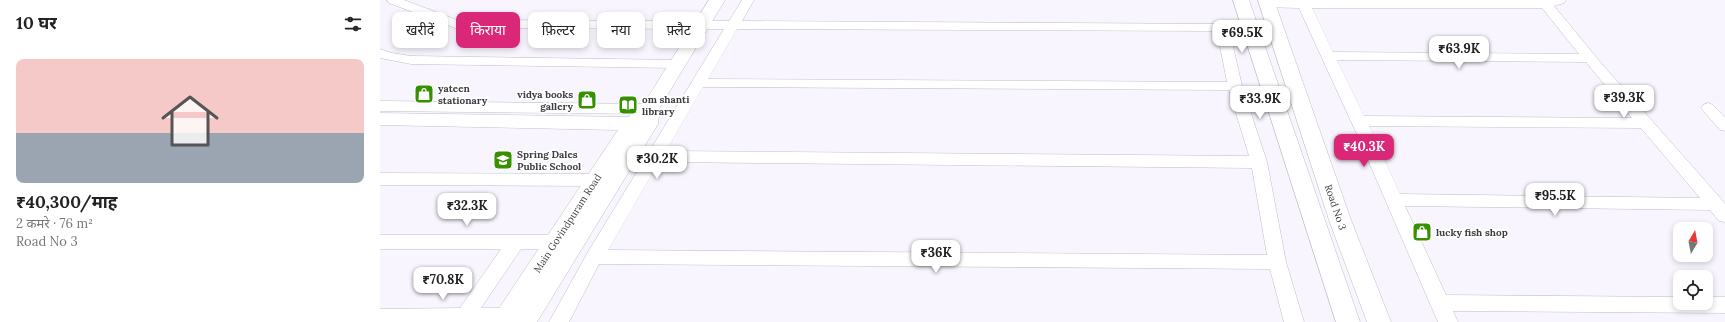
<!DOCTYPE html>
<html lang="hi">
<head>
<meta charset="utf-8">
<style>
  :root { --surface:#fff; --page:#f6f6f6; --text:#222; --muted:#767676; --line:#e0e0e0; --accent:#db2777 }
  body { margin:0; font-family:Lora,"Noto Sans Devanagari",serif; background:var(--page); color:var(--text); height:100vh; display:flex; flex-direction:column; font-size:15px; white-space:nowrap }
  * { box-sizing:border-box; margin:0 }
  p { font-size:13px; color:var(--muted) }
  .icon { flex:none; width:22px; height:22px; fill:none; stroke:currentColor; stroke-width:2; stroke-linecap:round; stroke-linejoin:round }
  .map { position:relative; flex:1; overflow:hidden }
  .sheet { display:flex; flex-direction:column; background:var(--surface); width:380px }
  .sheet>* { flex:none }
  .top-card { position:absolute; left:12px; top:12px; width:380px; height:36px; display:flex; gap:8px }
  .needle { width:26px; rotate:10deg }
  .buttons { position:absolute; left:1293px; top:222px; display:grid; gap:8px }
  .buttons a { display:grid; place-items:center; width:40px; height:40px; border-radius:8px; background:var(--surface); box-shadow:0 2px 6px #0003; font-size:20px }
  .price { position:absolute; translate:-50% -34px; padding:0 9px; border-radius:8px; background:#fff; color:#222; font-size:13px; line-height:26px; filter:drop-shadow(0 1px 2px #0008) }
  .price::after { content:''; position:absolute; left:50%; top:24px; width:12px; height:9px; margin-left:-6px; background:inherit; clip-path:polygon(0 0,100% 0,50% 100%) }
  .price.on { background:var(--accent); color:#fff }
  ul { padding:0; list-style:none }
  li { display:grid; align-content:center; gap:8px; height:212px; padding:0 16px }
  li+li { border-top:1px solid var(--line) }
  li span { display:grid; place-items:center; height:124px; border-radius:8px; color:#555 }
  li>.icon { margin-inline-start:auto }
  span .icon { width:72px; height:72px; fill:#fffc; stroke-width:1 }
  li b { font-size:17px }
  h2 { display:flex; justify-content:space-between; align-items:center; height:48px; padding:0 16px; font-size:17px }
  .pill { padding:0 14px; border-radius:8px; background:var(--surface); box-shadow:0 2px 6px #0003; font-size:14px; line-height:36px }
  .pill.on { background:var(--accent); color:#fff }
  main { display:flex; flex:1; min-height:0 }
  .map>svg:first-child { display:block }
  .lines { fill:none; stroke-linecap:round; stroke-linejoin:round }
  .minor-casing { stroke:#c0bec6; stroke-width:1 }
  .tertiary-casing { stroke:#c0bec6; stroke-width:1 }
  .minor { fill:#fff; fill-rule:evenodd }
  .tertiary { fill:#fff; fill-rule:evenodd }
  .labels { text-anchor:middle; stroke-width:3.5; stroke-linejoin:round; paint-order:stroke }
  .poi-label { font-size:10px; font-weight:bold; fill:#3d3c3f; stroke:#fff; text-anchor:start }
  .street-label { font-size:10px; fill:#3d3c3f; stroke:#fff }
</style>
</head>
<body>
<main>
<section class="sheet">
<h2>10 घर<svg class="icon" aria-label="filters" viewBox="0 0 24 24"><path d="M4 7h16M4 17h16"/><circle cx="9" cy="7" r="2"/><circle cx="15" cy="17" r="2"/></svg></h2>
<ul>
<li><span style="background:linear-gradient(#f6c9c9 60%,#9aa5b1 0)"><svg class="icon" aria-label="home" viewBox="0 0 24 24"><path d="M3 11l9-7 9 7M6 9v11h12V9"/></svg></span><div><b>₹40,300/माह</b><p>2 कमरे · 76 m²</p><p>Road No 3</p></div></li>
</ul>
</section>
<div class="map">
<svg width="1345" height="322" viewBox="0 0 1345 322">
  <rect width="100%" height="100%" fill="#f8f5fe"/>
  <g class="lines">
    <defs>
      <g id="minor">
        <path d="M7,0H24L77,20L349,21L362,0H374L362,21L848,24L862,86L887,162L906,262L924,322H904L890,269L219,264L189,322H169L208,252L344,29L75,28L9,3ZM357,29L837,31L847,82L328,79ZM323,87L849,90L869,156L286,151ZM279,162L872,168L887,255L228,250Z"/>
        <path d="M887,0H1186L1184,3L1174,6L1221,63L1342,200L1345,204V222L1339,221L1330,210L1025,206L1066,295L1300,297V303H1326V297H1345V313L1073,311L1078,322H1058L975,130L919,8L883,7L881,4ZM932,8H1162L1199,54L953,52ZM957,60L1206,62L1252,118L984,116ZM989,126L1261,128L1320,198L1020,194Z"/>
        <polygon points="870,23 895,24 902,28 895,32 865,30 864,27"/>
        <polygon points="0,49 12,53 31,56 298,60 303,61 305,64 303,67 298,68 31,64 0,58"/>
        <polygon points="0,101 270,104 275,106 277,109 275,112 270,114 0,111"/>
        <polygon points="1328,103 1333,105 1345,117 1345,131 1340,130 1321,108 1323,105"/>
        <polygon points="0,173 215,174 221,176 223,180 221,184 215,186 0,185"/>
        <polygon points="0,235 174,235 180,237 183,242 180,247 174,249 141,249 101,308 126,308 133,310 136,316 133,322 0,322 0,309 80,308 121,249 0,249"/>
      </g>
      <g id="tertiary">
        <polygon points="329,0 345,0 277,112 279,115 278,124 157,322 110,322 238,130 0,125 0,113 248,117 263,105"/>
        <polygon points="853,0 869,0 980,322 956,322"/>
        <polygon points="878,0 894,0 971,220 1011,322 987,322 949,220"/>
      </g>
    </defs>
    <use href="#minor" class="minor-casing"/>
    <use href="#tertiary" class="tertiary-casing"/>
    <use href="#minor" class="minor"/>
    <use href="#tertiary" class="tertiary"/>
  </g>
  <defs>
    <symbol id="shop-square" viewBox="-11 -11 22 22"><rect x="-9" y="-9" width="18" height="18" rx="4" fill="#379000" stroke="#fff"/><path d="M-5-2.5h2.3a2.7 3.5 0 0 1 5.4 0H5L5.5 6h-11ZM-1.5-2.5h3a1.5 2.3 0 0 0-3 0Z" fill="#fff"/></symbol>
    <symbol id="library-square" viewBox="-11 -11 22 22"><rect x="-9" y="-9" width="18" height="18" rx="4" fill="#379000" stroke="#fff"/><path d="M-6-4Q-3-5.5-.7-3.5V5Q-3 3-6 4ZM6-4Q3-5.5 .7-3.5V5Q3 3 6 4Z" fill="#fff"/></symbol>
    <symbol id="school-square" viewBox="-11 -11 22 22"><rect x="-9" y="-9" width="18" height="18" rx="4" fill="#379000" stroke="#fff"/><path d="M0-5L7-2L0 1L-7-2ZM-4 1L0 2.5L4 1V4Q0 6-4 4Z" fill="#fff"/></symbol>
  </defs>
  <g fill-rule="evenodd">
    <use href="#shop-square" x="33" y="83" width="22" height="22"/>
    <use href="#shop-square" x="196" y="89" width="22" height="22"/>
    <use href="#library-square" x="237" y="94" width="22" height="22"/>
    <use href="#school-square" x="112" y="149" width="22" height="22"/>
    <use href="#shop-square" x="1031" y="221" width="22" height="22"/>
  </g>
  <g class="labels">
    <g class="poi-label">
      <text x="58" y="92">yateen<tspan x="58" dy="12">stationary</tspan></text>
      <text x="193" y="98" text-anchor="end">vidya books<tspan x="193" dy="12">gallery</tspan></text>
      <text x="262" y="103">om shanti<tspan x="262" dy="12">library</tspan></text>
      <text x="137" y="158">Spring Dales<tspan x="137" dy="12">Public School</tspan></text>
      <text x="1056" y="236">lucky fish shop</text>
    </g>
    <g class="street-label">
      <text transform="translate(956 207) rotate(71)" y="4">Road No 3</text>
      <text transform="translate(187 223) rotate(-57)" y="4">Main Govindpuram Road</text>
    </g>
  </g>
</svg>
<div class="buttons">
<a><svg class="needle" viewBox="-14 -14 28 28"><path d="M0-13l5 13h-10z" fill="#e53935"/><path d="M0 13l5-13h-10z" fill="#767676"/></svg></a>
<a><svg class="icon" aria-label="locate" viewBox="0 0 24 24"><circle cx="12" cy="12" r="6"/><path d="M12 2v4M12 18v4M2 12h4M18 12h4"/></svg></a>
</div>
<b class="price" style="left:862px;top:54px">₹69.5K</b>
<b class="price" style="left:1079px;top:70px">₹63.9K</b>
<b class="price" style="left:1244px;top:119px">₹39.3K</b>
<b class="price" style="left:880px;top:120px">₹33.9K</b>
<b class="price on" style="left:984px;top:168px">₹40.3K</b>
<b class="price" style="left:277px;top:180px">₹30.2K</b>
<b class="price" style="left:1175px;top:217px">₹95.5K</b>
<b class="price" style="left:87px;top:227px">₹32.3K</b>
<b class="price" style="left:556px;top:274px">₹36K</b>
<b class="price" style="left:63px;top:301px">₹70.8K</b>
<div class="top-card">
<a class="pill">खरीदें</a>
<a class="pill on">किराया</a>
<a class="pill">फ़िल्टर</a>
<a class="pill">नया</a>
<a class="pill">फ़्लैट</a>
</div>
</div>
</main>
</body>
</html>
